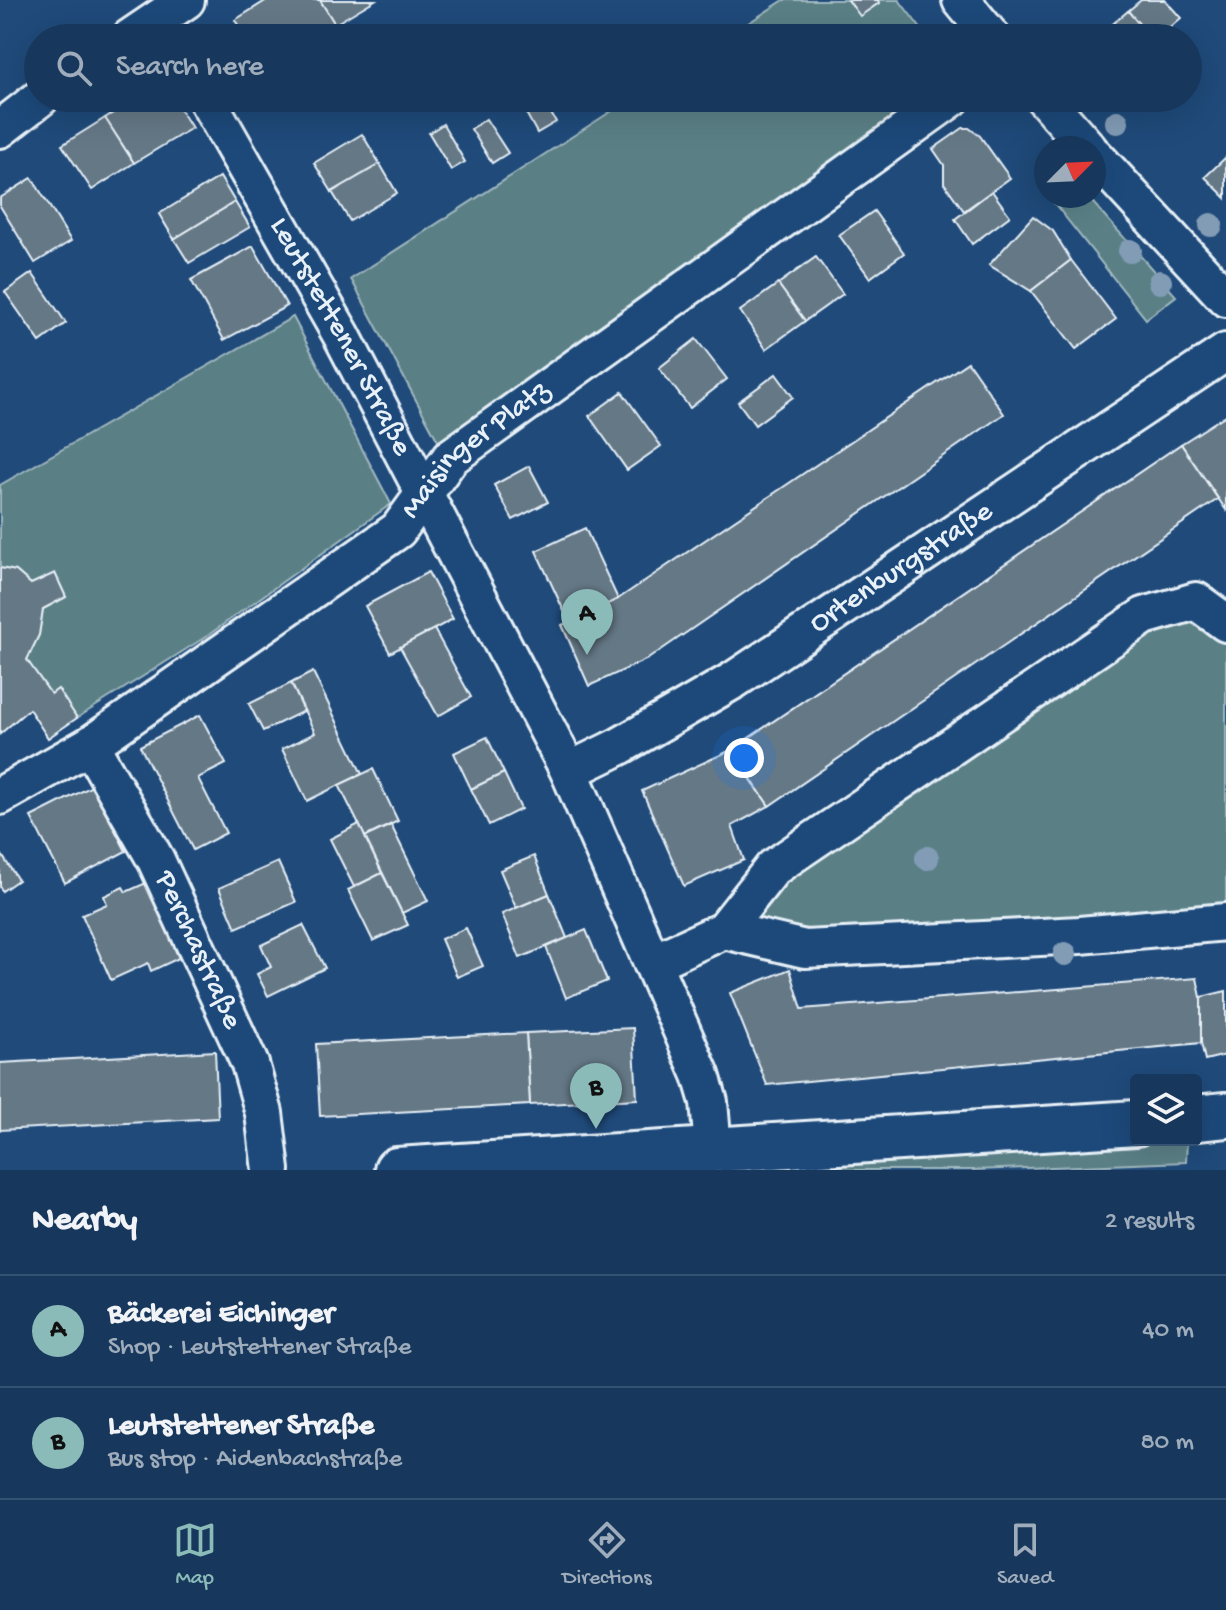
<!DOCTYPE html>
<meta charset="utf-8">
<style>
:root{--surface:#17385c;--page:#203f62;--text:#f1f3f6;--muted:#9eacbb;--line:#365272;--accent:#8bbbb9}
body{margin:0;font-family:"Gochi Hand",sans-serif;background:var(--page);color:var(--text)}
.controls{position:absolute;right:24px;bottom:24px;display:grid;overflow:hidden;border-radius:8px;box-shadow:0 8px 32px #0002}
.controls button{width:72px;height:72px;display:grid;place-items:center;padding:0;border:0;border-bottom:2px solid var(--line);background:var(--surface);color:var(--text);font:40px sans-serif}
.compass{position:absolute;left:1034px;top:136px;width:72px;height:72px;border-radius:50%;background:var(--surface);box-shadow:0 8px 32px #0002;rotate:66deg}
.you{position:absolute;left:744px;top:758px;width:28px;height:28px;margin:-20px;border:6px solid #fff;border-radius:50%;background:#1a73e8;box-shadow:0 0 0 12px #1a73e833}
.badge{display:grid;place-items:center;width:52px;height:52px;border-radius:50%;background:var(--accent);color:#111;font-size:26px;font-weight:700}
.pin{position:absolute;translate:-50% -66px;filter:drop-shadow(0 2px 4px #0008)}
.pin::after{content:'';position:absolute;top:42px;width:28px;height:24px;background:inherit;clip-path:polygon(0 0,100% 0,50% 100%)}
.list{margin:0;padding:0;list-style:none}
h2{display:flex;justify-content:space-between;align-items:center;height:104px;margin:0;padding:0 32px;font-size:34px}
h2 small{font-size:26px;font-weight:400;color:var(--muted)}
.list li{display:grid;grid-template-columns:52px 1fr auto;gap:24px;align-items:center;box-sizing:border-box;height:112px;padding:0 32px;border-top:2px solid var(--line)}
.list b{display:block;font-size:30px;white-space:nowrap}
.list p{margin:0;font-size:26px;white-space:nowrap;color:var(--muted)}
.list em{font-size:26px;font-style:normal;color:var(--muted)}
.icon{flex:none;width:44px;height:44px;fill:none;stroke:currentColor;stroke-width:2;stroke-linecap:round;stroke-linejoin:round}
.map{position:relative;flex:none;width:1226px;height:1170px;overflow:hidden}
.search{position:absolute;background:var(--surface);box-shadow:0 8px 32px #0002;left:24px;right:24px;top:24px;height:88px;display:flex;align-items:center;gap:20px;box-sizing:border-box;padding:0 28px;border-radius:44px;color:var(--muted);font-size:30px}
.sheet{height:328px;background:var(--surface)}
nav{display:flex;justify-content:space-around;align-items:center;box-sizing:border-box;height:112px;border-top:2px solid var(--line);background:var(--surface);font-size:22px;color:var(--muted)}
nav a{display:grid;justify-items:center;gap:4px}
nav .on{color:var(--accent)}
.map>svg:first-child{display:block}
.green{fill:#5a8086;stroke:#a1b8bf;stroke-width:2}
.building{fill:#657886;stroke:#e8f1f8;stroke-width:2}
.lines{fill:none;stroke-linecap:round;stroke-linejoin:round}
.minor-casing{stroke:#e8f1f8;stroke-width:42}
.major-casing{stroke:#e8f1f8;stroke-width:50}
.minor{stroke:#1f4a7a;stroke-width:36}
.major{stroke:#1f4a7a;stroke-width:44}
.tree{fill:#829cb6}
.labels{text-anchor:middle;dominant-baseline:central;stroke-width:8;stroke-linejoin:round;paint-order:stroke}
.street-label{font-size:30px;fill:#e8f1f8;stroke:#1f4a7a}
</style>
<div class="map">
<svg width="1226" height="1170" viewBox="0 0 1226 1170">
<rect width="100%" height="100%" fill="#1f4a7a"/>
<filter id="ink" filterUnits="userSpaceOnUse"><feTurbulence type="fractalNoise" baseFrequency=".0125" numOctaves="2"/><feDisplacementMap in="SourceGraphic" scale="16" xChannelSelector="R" yChannelSelector="G"/><feConvolveMatrix kernelMatrix="1 2 1 2 8 2 1 2 1" color-interpolation-filters="sRGB"/></filter>
<g filter="url(#ink)">
<!-- green -->
<g class="green">
<path d="M784,0H899L928,38H725Z"/>
<path d="M632,98H925L439,443L351,279Z"/>
<path d="M1054,196H1087L1176,296L1146,319L1051,199Z"/>
<path d="M293,317L391,504L207,636L77,718L58,690L51,694L27,660L39,635L43,609L66,597L55,573L31,584L16,571L0,568V485Z"/>
<path d="M1197,617L1226,639V912L805,941L749,922L783,877L1138,630Z"/>
<path d="M1187,1140L1186,1162L974,1170H691Z"/>
</g>
<!-- building -->
<g class="building">
<path d="M267,0H320L335,24L314,38H246L235,20Z"/>
<path d="M320,0H375L335,24Z"/>
<path d="M848,0H878L879,3L860,16Z"/>
<path d="M1141,0H1165L1181,18L1158,38H1151L1128,11Z"/>
<path d="M1128,11L1151,38H1114L1107,29Z"/>
<path d="M137,98H173L192,128L134,163L105,118Z"/>
<path d="M532,98H542L556,122L537,133L521,104Z"/>
<path d="M105,118L134,163L92,190L62,145Z"/>
<path d="M486,119L508,153L492,163L471,129Z"/>
<path d="M443,124L465,162L451,170L429,133Z"/>
<path d="M963,128H969L980,136L1010,178L964,211L944,183V165L933,149Z"/>
<path d="M362,134L380,164L332,192L314,163Z"/>
<path d="M1226,157V198L1205,177Z"/>
<path d="M380,164L397,193L350,221L332,192Z"/>
<path d="M220,177L235,202L174,239L159,214Z"/>
<path d="M32,178L71,241L35,263L0,206V198Z"/>
<path d="M992,191L1010,216L972,244L955,219Z"/>
<path d="M235,202L250,227L189,263L174,239Z"/>
<path d="M874,211L904,253L870,278L839,235Z"/>
<path d="M1033,216L1053,231L1071,260L1031,291L989,265Z"/>
<path d="M253,246L287,306L224,340L191,280Z"/>
<path d="M816,257L843,294L805,321L778,284Z"/>
<path d="M1071,260L1116,319L1076,349L1031,291Z"/>
<path d="M32,273L66,323L40,342L5,292Z"/>
<path d="M778,284L805,321L766,349L740,311Z"/>
<path d="M696,339L727,379L690,408L659,368Z"/>
<path d="M968,362L1004,414L648,659L589,686L562,625L618,599Z"/>
<path d="M776,374L793,397L755,425L738,402Z"/>
<path d="M622,392L661,446L627,470L589,416Z"/>
<path d="M1226,415V510L1181,444Z"/>
<path d="M1181,444L1218,499L769,806L731,750Z"/>
<path d="M529,466L548,502L513,520L494,485Z"/>
<path d="M585,528L618,599L569,622L536,551Z"/>
<path d="M0,568L16,571L31,584L55,573L66,597L43,609L39,635L27,660L51,694L58,689L77,718L48,738L29,709L0,734Z"/>
<path d="M428,572L453,619L390,653L365,606Z"/>
<path d="M434,629L471,697L438,716L400,647Z"/>
<path d="M313,672L362,774L307,801L282,749L315,733L291,683Z"/>
<path d="M291,683L304,711L263,731L249,704Z"/>
<path d="M200,715L226,764L198,778L226,833L193,850L140,746Z"/>
<path d="M487,737L504,773L471,789L454,753Z"/>
<path d="M731,750L769,806L732,826L744,860L684,886L642,791Z"/>
<path d="M373,769L398,821L365,837L339,785Z"/>
<path d="M504,773L521,809L489,825L471,789Z"/>
<path d="M92,786L126,851L65,883L31,817Z"/>
<path d="M359,824L382,873L354,887L330,839Z"/>
<path d="M391,825L428,901L402,913L365,837Z"/>
<path d="M0,852L18,880L2,891L0,887Z"/>
<path d="M534,856L549,894L516,908L500,870Z"/>
<path d="M278,862L296,902L236,928L219,888Z"/>
<path d="M382,873L408,925L373,941L348,890Z"/>
<path d="M146,883L179,958L151,971L148,963L111,980L82,915L107,904L104,896L123,887L126,892Z"/>
<path d="M549,894L567,938L520,958L502,914Z"/>
<path d="M303,925L325,968L268,996L257,974L271,967L261,945Z"/>
<path d="M466,928L483,966L457,977L441,939Z"/>
<path d="M586,930L607,981L566,998L546,947Z"/>
<path d="M790,969L802,1009L1197,978L1201,997V1043L767,1085L730,993Z"/>
<path d="M1226,991V1055L1205,1060L1201,1043V997Z"/>
<path d="M633,1028L637,1099L530,1105L526,1033Z"/>
<path d="M526,1033L530,1105L320,1116L316,1044Z"/>
<path d="M215,1051L218,1118L0,1130V1063Z"/>
</g>
<g class="lines">
<!-- minor casing -->
<g class="minor-casing">
<g id="minor">
<path d="M961,0L992,38"/>
<path d="M130,38L186,0"/>
<path id="s1" d="M206,98L342,336L569,771L701,1075L709,1102L713,1148"/>
<path d="M1044,98L1088,148"/>
<path d="M0,129L40,98"/>
<path d="M1094,155L1226,298"/>
<path id="s2" d="M90,745L156,860L250,1064L264,1113L271,1170"/>
<path id="s3" d="M569,771L620,746L734,680L1226,352"/>
<path id="s4" d="M0,796L90,745L398,530L451,457L952,98"/>
<path d="M724,930L805,949L1080,935L1226,922"/>
<path d="M652,963L724,930L773,868L1144,616L1196,601L1226,623"/>
</g>
</g>
<!-- major casing -->
<g class="major-casing">
<g id="major">
<path d="M1196,1118L1226,1115"/>
<path d="M397,1170L1136,1123"/>
</g>
</g>
<!-- minor -->
<use href="#minor" class="minor"/>
<!-- major -->
<use href="#major" class="major"/>
</g>
<!-- trees -->
<g class="tree">
<circle cx="1117" cy="122" r="12"/>
<circle cx="1211" cy="225" r="12"/>
<circle cx="1130" cy="251" r="12"/>
<circle cx="1160" cy="282" r="12"/>
<circle cx="927" cy="858" r="12"/>
<circle cx="1065" cy="954" r="12"/>
</g>
</g>
<g class="labels">
<!-- street labels -->
<g class="street-label">
<text stroke="none"><textPath href="#s1" startOffset="274">Leutstettener Straße</textPath></text>
<text stroke="none"><textPath href="#s4" startOffset="592">Maisinger Platz</textPath></text>
<text stroke="none"><textPath href="#s3" startOffset="390">Ortenburgstraße</textPath></text>
<text stroke="none"><textPath href="#s2" startOffset="232">Perchastraße</textPath></text>
</g>
</g>
</svg>
<div class="controls">
<button><svg class="icon" aria-label="layers" viewBox="0 0 24 24"><path d="M12 4l9 5-9 5-9-5zM3 14l9 5 9-5"/></svg></button>
</div>
<svg class="compass" viewBox="-18 -18 36 36"><path d="M0-13l5 13h-10z" fill="#e53935"/><path d="M0 13l5-13h-10z" fill="#9eacbb"/></svg>
<div class="you"></div>
<div class="pin badge" style="left:587px;top:655px">A</div>
<div class="pin badge" style="left:596px;top:1129px">B</div>
<div class="search"><svg class="icon" aria-label="search" viewBox="0 0 24 24"><circle cx="10" cy="10" r="6"/><path d="M15 15l6 6"/></svg>Search here</div>
</div>
<section class="sheet">
<h2>Nearby<small>2 results</small></h2>
<ul class="list">
<li><span class="badge">A</span><div><b>Bäckerei Eichinger</b><p>Shop · Leutstettener Straße</p></div><em>40 m</em></li>
<li><span class="badge">B</span><div><b>Leutstettener Straße</b><p>Bus stop · Aidenbachstraße</p></div><em>80 m</em></li>
</ul>
</section>
<nav>
<a class="on"><svg class="icon" aria-label="map" viewBox="0 0 24 24"><path d="M3 6l6-2 6 2 6-2v14l-6 2-6-2-6 2zM9 4v14M15 6v14"/></svg>Map</a>
<a><svg class="icon" aria-label="directions" viewBox="0 0 24 24"><path d="M12 3l9 9-9 9-9-9zM9 14v-3h6M13 9l2 2-2 2"/></svg>Directions</a>
<a><svg class="icon" aria-label="saved" viewBox="0 0 24 24"><path d="M7 4h10v16l-5-4-5 4z"/></svg>Saved</a>
</nav>
